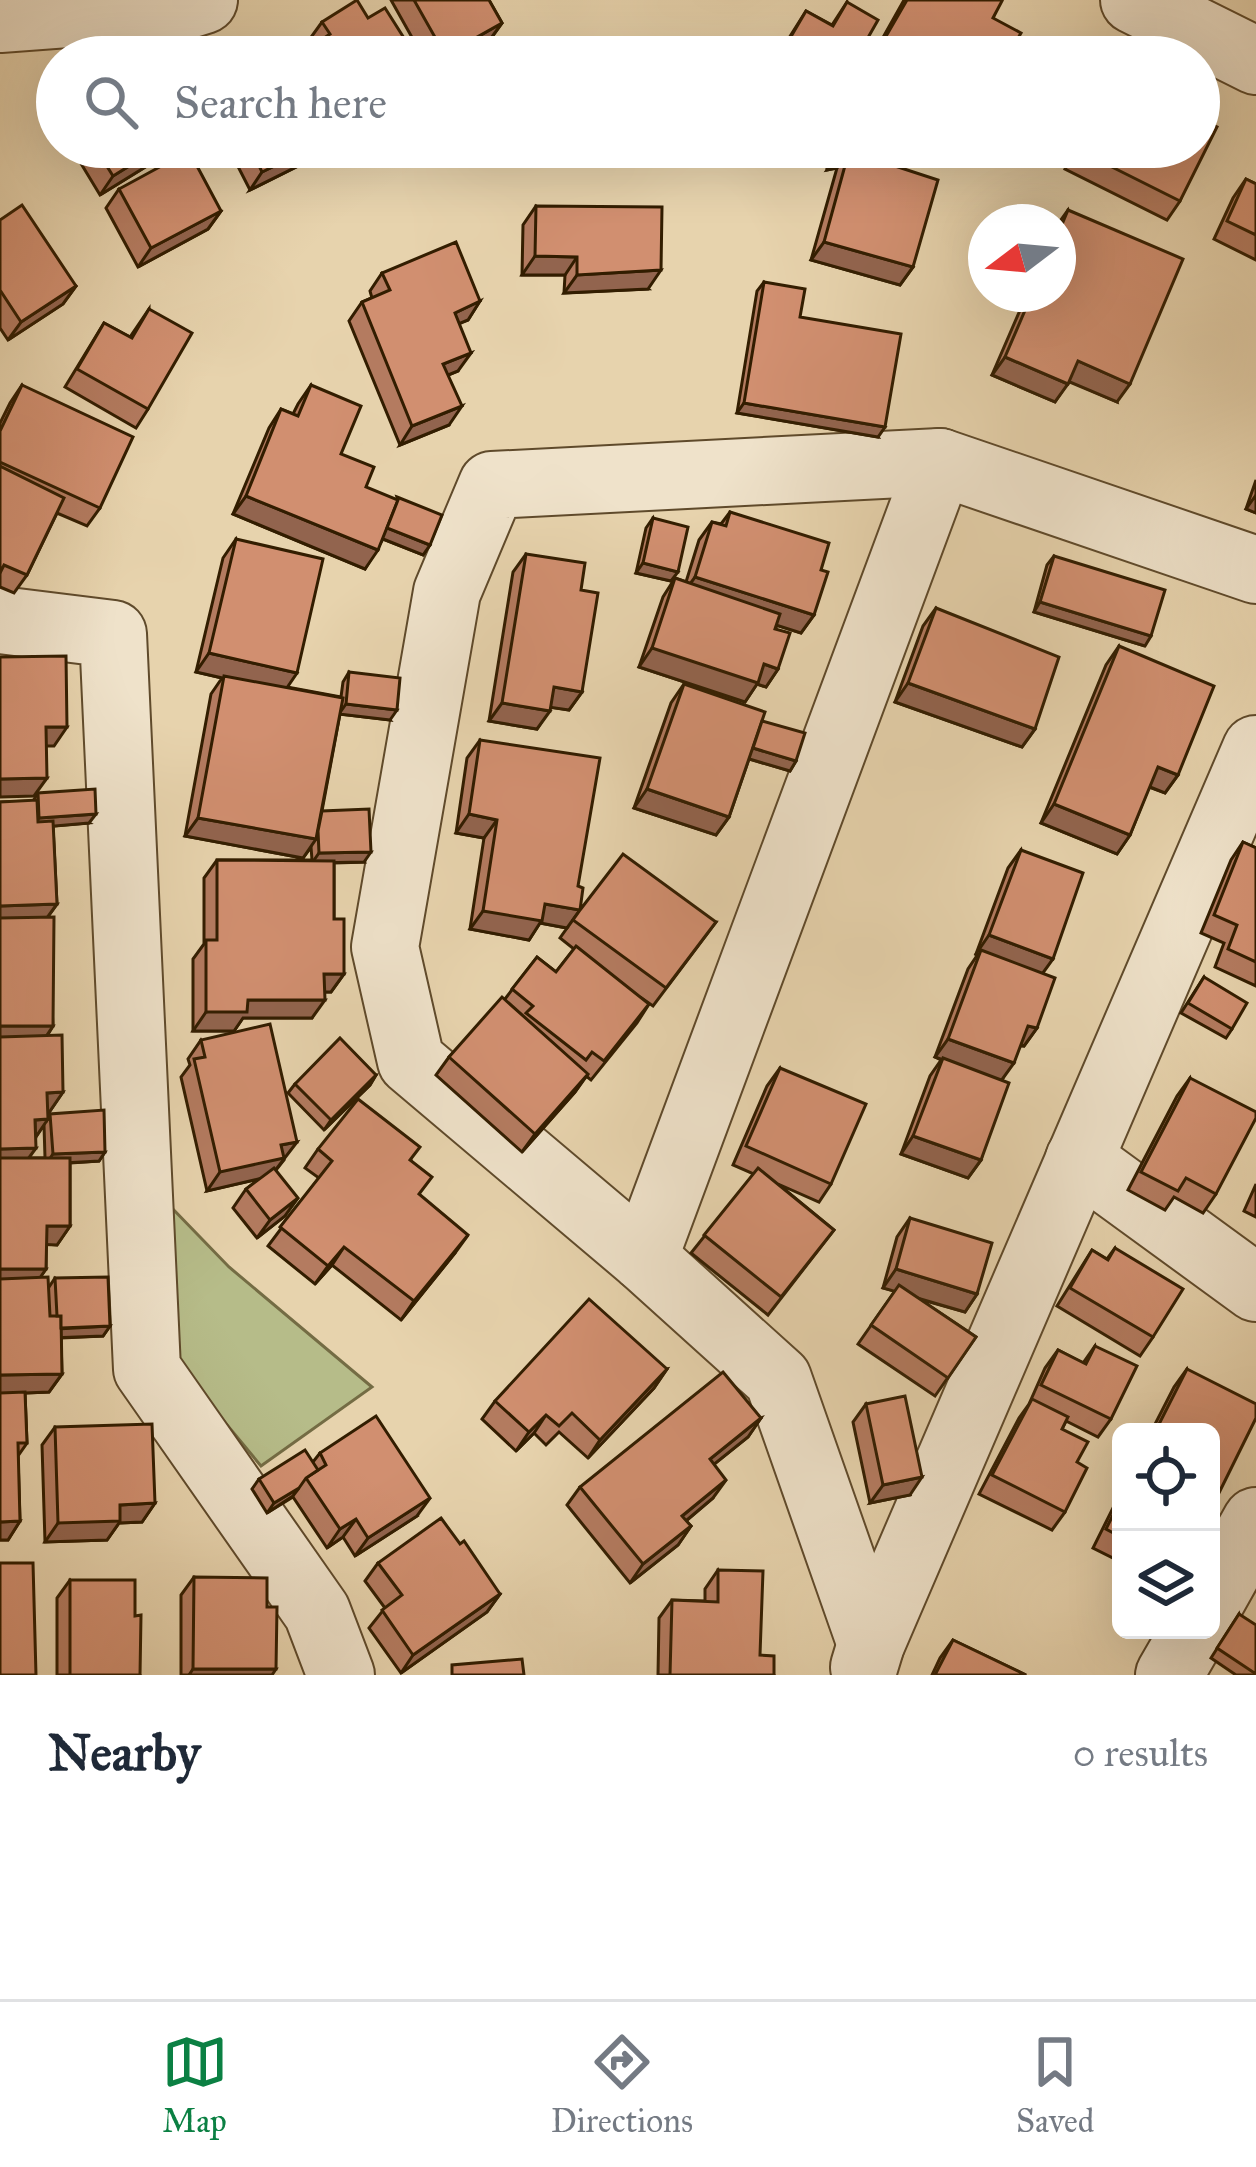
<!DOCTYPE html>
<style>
:root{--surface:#fff;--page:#f2f2f3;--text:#1f2937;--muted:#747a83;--line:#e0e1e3;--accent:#0b8043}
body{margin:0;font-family:"IM FELL Great Primer",serif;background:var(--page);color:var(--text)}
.controls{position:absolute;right:36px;bottom:36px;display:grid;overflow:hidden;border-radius:18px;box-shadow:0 12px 48px #0002}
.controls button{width:108px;height:108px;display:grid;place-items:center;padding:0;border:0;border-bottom:3px solid var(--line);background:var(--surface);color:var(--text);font:60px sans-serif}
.compass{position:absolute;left:968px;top:204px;width:108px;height:108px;border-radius:50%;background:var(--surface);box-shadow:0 12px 48px #0002;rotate:254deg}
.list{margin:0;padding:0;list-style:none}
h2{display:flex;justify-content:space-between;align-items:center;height:156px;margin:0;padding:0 48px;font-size:51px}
h2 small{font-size:39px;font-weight:400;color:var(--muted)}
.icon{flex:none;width:66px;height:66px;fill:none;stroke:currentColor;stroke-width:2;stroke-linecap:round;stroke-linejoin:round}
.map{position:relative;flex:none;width:1256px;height:1675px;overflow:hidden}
.search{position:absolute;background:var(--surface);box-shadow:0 12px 48px #0002;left:36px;right:36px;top:36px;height:132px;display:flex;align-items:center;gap:30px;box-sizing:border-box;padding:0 42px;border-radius:66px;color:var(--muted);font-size:45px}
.sheet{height:324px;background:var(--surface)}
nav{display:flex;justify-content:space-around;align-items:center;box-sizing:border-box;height:168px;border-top:3px solid var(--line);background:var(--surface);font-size:33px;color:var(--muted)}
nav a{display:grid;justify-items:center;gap:6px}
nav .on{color:var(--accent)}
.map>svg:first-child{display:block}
.green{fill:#b6bc89;stroke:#746c44;stroke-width:3}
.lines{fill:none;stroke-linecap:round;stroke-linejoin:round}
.minor-casing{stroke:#5f4a2b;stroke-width:70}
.minor{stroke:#efe2ca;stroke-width:66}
.wall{fill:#b47b60;stroke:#321d00;stroke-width:3;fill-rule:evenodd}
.shaded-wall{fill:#92644e;stroke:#321d00;stroke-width:3}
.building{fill:#d18f70;stroke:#321d00;stroke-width:3}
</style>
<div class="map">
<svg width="1256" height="1675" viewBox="0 0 1256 1675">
<rect width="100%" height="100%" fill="#e7d3ad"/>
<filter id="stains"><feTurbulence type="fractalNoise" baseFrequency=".00167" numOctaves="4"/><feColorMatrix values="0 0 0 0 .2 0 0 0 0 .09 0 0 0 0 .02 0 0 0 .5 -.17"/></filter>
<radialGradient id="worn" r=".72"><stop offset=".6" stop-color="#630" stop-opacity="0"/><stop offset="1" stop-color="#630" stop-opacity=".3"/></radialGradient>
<!-- green -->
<path class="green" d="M169,1205L229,1267L372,1387L261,1466L169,1355Z"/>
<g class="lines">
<!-- minor casing -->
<g class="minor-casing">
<g id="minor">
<path d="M1134,0L1256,61"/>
<path d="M0,19L188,5L204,0"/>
<path d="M0,620L113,634L147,1369L317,1612L341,1675"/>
<path d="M1079,1159L1256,1288"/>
<path d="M644,1258L940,462"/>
<path d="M1211,1601L1256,1521"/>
<path d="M871,1644L778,1379L644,1258L411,1061L385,947L447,592L492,485L940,462L1256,570"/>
<path d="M864,1667L871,1644L1256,749"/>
<path d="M1169,1675L1195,1630"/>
</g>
</g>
<!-- minor -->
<use href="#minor" class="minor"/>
</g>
<!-- wall -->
<g class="wall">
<path d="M391,0H489L502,23L489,41L461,57H423Z"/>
<path d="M904,0H1000L993,18L1007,57H872Z"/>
<path d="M847,2L857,57H777L806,11L832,25Z"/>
<path d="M368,18L416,57H305L313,46L309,40L322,22Z"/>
<path d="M57,84V124L44,103Z"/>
<path d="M71,147H174L171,151L100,195Z"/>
<path d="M228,147H321L312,159L250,190Z"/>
<path d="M785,147H804L798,155Z"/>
<path d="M826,147H870L871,154L869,157L913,267L900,285L811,260L837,168L827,170Z"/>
<path d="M887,147H956L944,165H918Z"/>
<path d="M1076,147H1199L1180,201L1167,220L1065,169Z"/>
<path d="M1246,179L1256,184V260L1214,239L1233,198Z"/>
<path d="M119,189L221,211L208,229L138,267L106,208Z"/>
<path d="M536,206L648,289L564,293L565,275H522L523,225Z"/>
<path d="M1068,210L1117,402L1069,381L1055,402L992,375L1027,294H1058V224Z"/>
<path d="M0,220L76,286L63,304L8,340L0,328Z"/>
<path d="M382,273L480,301L468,320L459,323L458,371L448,375L449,425L400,445L349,321L362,302L372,298L370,291Z"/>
<path d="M764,282L800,317L878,437L737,413L757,291Z"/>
<path d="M149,309L148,409L136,428L65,387L104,323L130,337Z"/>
<path d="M22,385L100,508L87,526L57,513L27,575L14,593L0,587V423L10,403Z"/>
<path d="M311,385L341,454L366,487L430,545L423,555L383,539L365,569L233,514L269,428L281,409L293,414L298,404Z"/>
<path d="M1256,480V513L1246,509Z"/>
<path d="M730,512L821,570L814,615L801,633L776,625L778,669L766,687L757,684L745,702L639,667L663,597L675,578L686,582L699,540L712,522L721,524Z"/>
<path d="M653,518L671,581L636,573L646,528Z"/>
<path d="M236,539L287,687L341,697L343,682L349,672L390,720L340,714L322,811L364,862L334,863V919L344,974L331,992H325L312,1018H243L234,1031H193V959L204,944V878L217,860H312L311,847L303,858L185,836L211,694L222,678L196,672L223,558Z"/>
<path d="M526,554L581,590L582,692L569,710L551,707L537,729L489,721L513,572Z"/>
<path d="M1054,556L1145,646L1034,612L1047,565Z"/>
<path d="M936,608L1035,729L1022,747L895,702L923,626Z"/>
<path d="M1119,646L1178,775L1165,793L1149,787L1130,835L1117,854L1041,823L1106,665Z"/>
<path d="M684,684L762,721L796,761L790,771L749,759L729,817L716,835L634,808L671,703Z"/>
<path d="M480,740L578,886L580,910L716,922L653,1006L640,997L649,1004L637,1023L591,1080L586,1076L575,1092L522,1152L436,1075L449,1057L505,999L537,957L556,972L574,949L560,938L567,928L540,923L529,940L470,929L484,838L456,833L467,758Z"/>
<path d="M38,793L89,823L53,826L57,904L47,918L53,1026L47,1036L63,1092L50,1111H47L48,1118L50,1114L105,1152L99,1161L70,1163V1226L57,1245L46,1244V1269L40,1277L49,1287L55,1278L110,1326L103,1336L61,1338L62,1374L49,1392L25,1393L27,1443L18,1456L20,1521L8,1540H0V802L33,801ZM44,1125L45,1158H29L36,1137Z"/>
<path d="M1243,842L1256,848V986L1215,967L1224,943L1201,933L1231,860Z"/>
<path d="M1021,850L1043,973L1037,1028L1024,1046H1020L1002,1080L981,1160L968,1178L901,1154L930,1076L941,1060L935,1057L968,969L978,954H976L1008,868Z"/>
<path d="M1204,977L1232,1029L1226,1038L1181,1013Z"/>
<path d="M201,1040L284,1160L276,1170L285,1216L257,1238L233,1208L246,1189L259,1179L207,1191L181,1077L190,1065L188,1059Z"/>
<path d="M780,1068L831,1184L819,1202L778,1184L834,1230L768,1315L691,1253L754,1174L733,1165L767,1086Z"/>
<path d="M376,1075L370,1085L324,1130L288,1093L295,1084Z"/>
<path d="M1190,1078L1216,1194L1203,1213L1174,1197L1165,1210L1128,1190L1177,1096Z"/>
<path d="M318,1149L411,1160L419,1194L455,1253L401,1320L332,1265L315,1284L268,1246L319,1178L305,1168Z"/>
<path d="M1256,1184V1217L1244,1211Z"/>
<path d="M910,1218L977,1294L965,1312L919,1299L976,1337L935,1396L858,1344L895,1291L883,1288L897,1237Z"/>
<path d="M1115,1248L1153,1337L1140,1356L1057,1306L1092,1250L1107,1259Z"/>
<path d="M1095,1346L1111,1419L1098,1437L1066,1421L1062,1429L1077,1462L1065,1512L1052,1530L979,1494L1019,1418L1029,1404L1045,1368L1058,1350L1083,1363Z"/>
<path d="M667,1369L654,1388L588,1458L559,1432L546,1445L534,1433L516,1451L482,1419L495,1401Z"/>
<path d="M1187,1369L1211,1432H1151L1174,1387Z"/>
<path d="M866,1404L910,1495L870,1503L853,1422Z"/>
<path d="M761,1418L748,1437L714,1464L713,1498L686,1521L691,1526L678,1545L630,1583L567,1505L580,1487Z"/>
<path d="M55,1427L155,1503L142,1522L119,1523L107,1540L45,1542L42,1445Z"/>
<path d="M320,1453L417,1516L355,1556L343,1537L327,1548L293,1497L267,1513L252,1489L259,1479L313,1462Z"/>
<path d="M1121,1492V1562L1093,1548Z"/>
<path d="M378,1563L500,1594L487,1612L401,1673L369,1628L385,1608L365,1581Z"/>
<path d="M718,1570L760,1655L774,1675H658L659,1618L672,1600L705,1601V1589Z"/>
<path d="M194,1577L267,1607L272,1675H181V1595Z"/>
<path d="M70,1580L140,1675H57V1598Z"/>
<path d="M1239,1614L1256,1675H1236L1211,1658Z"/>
<path d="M953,1640L1026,1675H932L940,1658Z"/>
</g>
<!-- shaded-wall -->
<g class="shaded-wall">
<path d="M502,23L489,41L461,57H443Z"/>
<path d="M160,147H174L171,151L100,195L113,176Z"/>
<path d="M313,147H321L312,159L250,190L262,172Z"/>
<path d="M931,147H956L944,165H918Z"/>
<path d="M844,158L837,168L827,170L834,160Z"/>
<path d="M221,211L208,229L138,267L151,248Z"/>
<path d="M824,242L913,267L900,285L811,260Z"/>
<path d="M535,256L577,257L565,275H522Z"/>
<path d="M661,270L648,289L564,293L577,275Z"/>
<path d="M76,286L63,304L8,340L21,322Z"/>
<path d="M480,301L468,320L442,331L455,313Z"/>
<path d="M471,353L458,371L431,382L443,364Z"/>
<path d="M1005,357L1068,384L1055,402L992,375Z"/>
<path d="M1078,361L1130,384L1117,402L1065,380Z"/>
<path d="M744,403L885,427L878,437L737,413Z"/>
<path d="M462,406L449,425L400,445L412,426Z"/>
<path d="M1256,495V513L1246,509Z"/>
<path d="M246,496L378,550L365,569L233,514Z"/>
<path d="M385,527L430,545L423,555L378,537Z"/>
<path d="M643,563L678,572L671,581L636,573Z"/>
<path d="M695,577L814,615L801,633L682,595Z"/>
<path d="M1040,602L1151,636L1145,646L1034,612Z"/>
<path d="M652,648L764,664L778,669L766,687L757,684L745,702L639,667Z"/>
<path d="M209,653L297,673L284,692L196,672Z"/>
<path d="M908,683L1035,729L1022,747L895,702Z"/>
<path d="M554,687L582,692L569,710L541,706Z"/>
<path d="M502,703L550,711L537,729L489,721Z"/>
<path d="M346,704L397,710L390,720L339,714Z"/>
<path d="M46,727H67L54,746H33Z"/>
<path d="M753,748L796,761L790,771L746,758Z"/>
<path d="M1158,767L1178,775L1165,793L1145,785Z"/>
<path d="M47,778L34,796L0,797V779Z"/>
<path d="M647,789L729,817L716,835L634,808Z"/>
<path d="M1054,804L1130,835L1117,854L1041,823Z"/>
<path d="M96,814L89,823L32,828L39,818Z"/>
<path d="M469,814L497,820L484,838L456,833Z"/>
<path d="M198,818L316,839L303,858L185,836Z"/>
<path d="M371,852L364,862L312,863L319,853Z"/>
<path d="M57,904L44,922L0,924V906Z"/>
<path d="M545,904L580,910L567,928L540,923L529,940L470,929L483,911Z"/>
<path d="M989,935L1053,959L1040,977L976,954Z"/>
<path d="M324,974H344L331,992H311Z"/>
<path d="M248,1000H325L312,1018H243L234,1031H193L206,1012Z"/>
<path d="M0,1026H53L41,1044H0Z"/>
<path d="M1028,1026L1037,1028L1024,1046L1015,1044Z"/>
<path d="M948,1039L1014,1063L1001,1081L935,1057Z"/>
<path d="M588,1074L575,1092L522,1152L535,1134Z"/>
<path d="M376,1075L370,1085L324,1130L331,1120Z"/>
<path d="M63,1092L50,1111L34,1112L47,1093Z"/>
<path d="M48,1119L35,1138V1120Z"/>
<path d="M913,1136L981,1160L968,1178L901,1154Z"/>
<path d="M297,1142L271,1176L207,1191L220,1172L281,1145Z"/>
<path d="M36,1148L23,1166L0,1167V1149Z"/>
<path d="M105,1152L99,1161L46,1164L53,1154Z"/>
<path d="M298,1198L285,1216L257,1238L270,1220Z"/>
<path d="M47,1226H70L57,1245L34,1244Z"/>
<path d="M468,1235L455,1253L401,1320L414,1301Z"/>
<path d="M344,1247L332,1265L315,1284L328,1266Z"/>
<path d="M0,1269H46L33,1288H0Z"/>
<path d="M896,1269L977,1294L965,1312L883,1288Z"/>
<path d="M110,1326L103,1336L50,1338L57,1329Z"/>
<path d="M667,1369L654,1388L588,1458L600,1440Z"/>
<path d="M62,1374L49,1392L0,1394V1375Z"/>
<path d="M546,1415L534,1433L516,1451L529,1432Z"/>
<path d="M761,1418L748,1437L697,1478L710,1459Z"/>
<path d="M922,1477L910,1495L870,1503L883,1485Z"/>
<path d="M726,1480L713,1498L669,1535L682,1516Z"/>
<path d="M299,1488L293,1496L267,1513L274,1503Z"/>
<path d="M430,1498L417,1516L355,1556L368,1538Z"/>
<path d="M155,1503L142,1522L119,1523L107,1540L45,1542L58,1523L120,1505Z"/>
<path d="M356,1519L343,1537L327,1548L340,1529Z"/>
<path d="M20,1521L8,1540H0V1522Z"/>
<path d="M691,1526L678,1545L630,1583L643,1564Z"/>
<path d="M500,1594L487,1612L401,1673L413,1655Z"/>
<path d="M193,1669H276L272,1675H189Z"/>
</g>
<!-- building -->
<g class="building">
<path d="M357,0L368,18L385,8L416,57H321L314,45L330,34L322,22Z"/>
<path d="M414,0H489L502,23L445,55Z"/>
<path d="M907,0H1000L1002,1L993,18L1021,33L1007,57H874Z"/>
<path d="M847,2L878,20L857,57H779L806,11L833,26Z"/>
<path d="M1199,118L1217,127L1180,201L1078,150L1080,147H1199Z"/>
<path d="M95,147H160L113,176Z"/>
<path d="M250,147H313L262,172Z"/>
<path d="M833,147H870L871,154L864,155L849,151L844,158L834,160Z"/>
<path d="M189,151L221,211L151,248L119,189Z"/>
<path d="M849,151L938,180L913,267L824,242Z"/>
<path d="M1246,179L1256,184V235L1227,221Z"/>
<path d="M22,205L76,286L21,322L0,290V220Z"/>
<path d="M536,206L662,207L661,270L577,275V257L535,256Z"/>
<path d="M1068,210L1183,259L1130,384L1078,361L1068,384L1005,357L1032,294H1058V234Z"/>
<path d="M456,242L480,301L455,313L471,353L443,364L462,406L412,426L362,302L390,290L382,273Z"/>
<path d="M764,282L805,289L800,317L901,334L885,427L744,403Z"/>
<path d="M149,309L192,333L148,409L77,369L104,323L132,338Z"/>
<path d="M22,385L133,437L100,508L0,462V431Z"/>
<path d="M311,385L361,406L341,454L374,467L366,487L398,500L378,550L246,496L281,409L298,416Z"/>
<path d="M0,466L64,498L27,575L4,565L0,573Z"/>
<path d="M397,497L442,515L430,545L387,528L398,500Z"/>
<path d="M730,512L829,543L821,570L828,572L814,615L695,577L712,522L726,526Z"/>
<path d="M653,518L688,527L678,572L643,563Z"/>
<path d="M236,539L323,559L297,673L209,653Z"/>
<path d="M526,554L585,563L581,590L598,593L582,692L554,687L550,711L502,703Z"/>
<path d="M1054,556L1165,590L1151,636L1040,602Z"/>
<path d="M675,578L780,614L775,629L790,633L778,669L764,664L758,683L652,648Z"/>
<path d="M936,608L1059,657L1035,729L908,683Z"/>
<path d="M1119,646L1214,686L1178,775L1158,767L1130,835L1054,804Z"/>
<path d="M66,656L67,727H46L47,778L0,779V657Z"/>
<path d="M349,672L400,678L397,710L346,704Z"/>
<path d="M224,676L343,698L316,839L198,818Z"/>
<path d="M684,684L765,712L729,817L647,789Z"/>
<path d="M762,721L805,733L796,761L753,748Z"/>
<path d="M480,740L600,758L578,886L583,888L580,910L623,854L716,922L666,988L573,920L580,910L545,904L542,921L483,911L497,820L469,814Z"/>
<path d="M95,789L96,814L39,818L38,793Z"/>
<path d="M37,800L38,822L53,821L57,904L0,906V802Z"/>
<path d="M369,809L371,852L319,853L318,831L322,811Z"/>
<path d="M1243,842L1256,848V962L1228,949L1237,925L1214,915Z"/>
<path d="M1021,850L1083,873L1053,959L989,935Z"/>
<path d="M217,860L334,861V919H344V974H324L325,1000H248L247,1012H206V940H217Z"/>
<path d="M54,917L53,1026H0V918Z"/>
<path d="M576,946L649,1004L604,1061L592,1052L586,1060L526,1013L533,1006L512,989L537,957L556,972Z"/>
<path d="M981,950L1055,978L1037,1028L1028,1026L1014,1063L948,1039Z"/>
<path d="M1204,977L1247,1003L1232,1029L1188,1003Z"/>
<path d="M502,997L588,1074L535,1134L449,1057Z"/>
<path d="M270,1024L297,1142L281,1145L284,1158L220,1172L194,1059L205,1057L201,1040Z"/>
<path d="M62,1035L63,1092L47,1093L48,1119L35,1120L36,1148L0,1149V1037Z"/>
<path d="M340,1038L376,1075L331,1120L295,1084Z"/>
<path d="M943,1058L1009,1083L981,1160L913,1136Z"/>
<path d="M780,1068L866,1104L831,1184L746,1146Z"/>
<path d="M1190,1078L1256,1112V1118L1216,1194L1186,1178L1178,1191L1141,1172Z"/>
<path d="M358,1099L420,1147L410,1160L432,1177L419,1194L468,1235L414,1301L344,1247L328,1266L280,1227L332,1161L318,1149Z"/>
<path d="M104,1110L105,1152L53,1154L50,1114Z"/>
<path d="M0,1158H70V1226H47L46,1269H0Z"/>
<path d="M274,1168L298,1198L270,1220L246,1189Z"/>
<path d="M758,1168L834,1230L781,1297L704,1235Z"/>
<path d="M910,1218L992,1243L977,1294L896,1269Z"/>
<path d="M1115,1248L1183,1289L1153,1337L1070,1288L1092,1250L1108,1260Z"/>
<path d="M48,1277L50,1316H61L62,1374L0,1375V1279Z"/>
<path d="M108,1277L110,1326L61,1328V1316H57L55,1278Z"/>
<path d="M899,1285L976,1337L948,1378L871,1325Z"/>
<path d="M589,1299L667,1369L600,1440L572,1413L559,1426L546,1415L529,1432L495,1401Z"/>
<path d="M1095,1346L1137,1366L1111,1419L1041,1385L1058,1350L1086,1364Z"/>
<path d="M1187,1369L1256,1404V1418L1211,1509V1432H1155Z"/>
<path d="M723,1372L761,1418L710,1459L726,1480L682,1516L691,1526L643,1564L580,1487Z"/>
<path d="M25,1392L27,1443H18L20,1521L0,1522V1393Z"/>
<path d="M905,1396L922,1477L883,1485L866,1404Z"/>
<path d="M1032,1399L1068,1417L1062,1429L1088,1442L1077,1462L1087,1468L1065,1512L992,1475Z"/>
<path d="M376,1416L430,1498L368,1538L356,1519L340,1529L306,1478L326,1465L320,1453Z"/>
<path d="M152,1424L155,1503L120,1505V1521L58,1523L55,1427Z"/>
<path d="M305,1450L318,1470L306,1478L299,1488L274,1503L259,1479Z"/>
<path d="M1121,1499V1537L1106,1529Z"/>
<path d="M441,1518L460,1544L464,1541L500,1594L413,1655L382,1610L402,1595L378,1563Z"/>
<path d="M0,1563H33L36,1675H0Z"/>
<path d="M718,1570L763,1571L760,1655L774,1656V1675H670L672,1600L718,1602Z"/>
<path d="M194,1577L267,1578V1607H277L276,1669H193Z"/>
<path d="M70,1580H135V1616L141,1615L140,1675H70Z"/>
<path d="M1239,1614L1256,1625V1674L1217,1648Z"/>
<path d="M953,1640L1026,1675H935Z"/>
<path d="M522,1659L524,1675H452V1665Z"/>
</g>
<rect width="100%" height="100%" filter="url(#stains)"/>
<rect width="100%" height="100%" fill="url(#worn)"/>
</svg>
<div class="controls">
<button><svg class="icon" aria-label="locate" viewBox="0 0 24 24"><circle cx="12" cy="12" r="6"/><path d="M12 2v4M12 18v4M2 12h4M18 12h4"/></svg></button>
<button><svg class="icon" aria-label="layers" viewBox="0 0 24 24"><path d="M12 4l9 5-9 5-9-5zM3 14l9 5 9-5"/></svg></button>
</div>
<svg class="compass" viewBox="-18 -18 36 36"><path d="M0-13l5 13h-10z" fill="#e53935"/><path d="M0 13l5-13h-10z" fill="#747a83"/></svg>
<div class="search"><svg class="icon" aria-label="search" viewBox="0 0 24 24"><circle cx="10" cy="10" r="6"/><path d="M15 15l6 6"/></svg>Search here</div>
</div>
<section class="sheet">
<h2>Nearby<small>0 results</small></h2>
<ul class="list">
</ul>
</section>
<nav>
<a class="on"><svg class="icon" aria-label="map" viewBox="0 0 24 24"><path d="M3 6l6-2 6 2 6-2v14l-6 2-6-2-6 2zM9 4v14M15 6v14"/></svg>Map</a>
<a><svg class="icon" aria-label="directions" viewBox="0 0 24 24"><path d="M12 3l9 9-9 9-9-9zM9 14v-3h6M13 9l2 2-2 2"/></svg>Directions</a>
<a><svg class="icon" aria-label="saved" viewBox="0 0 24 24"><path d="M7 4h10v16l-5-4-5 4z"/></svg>Saved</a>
</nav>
